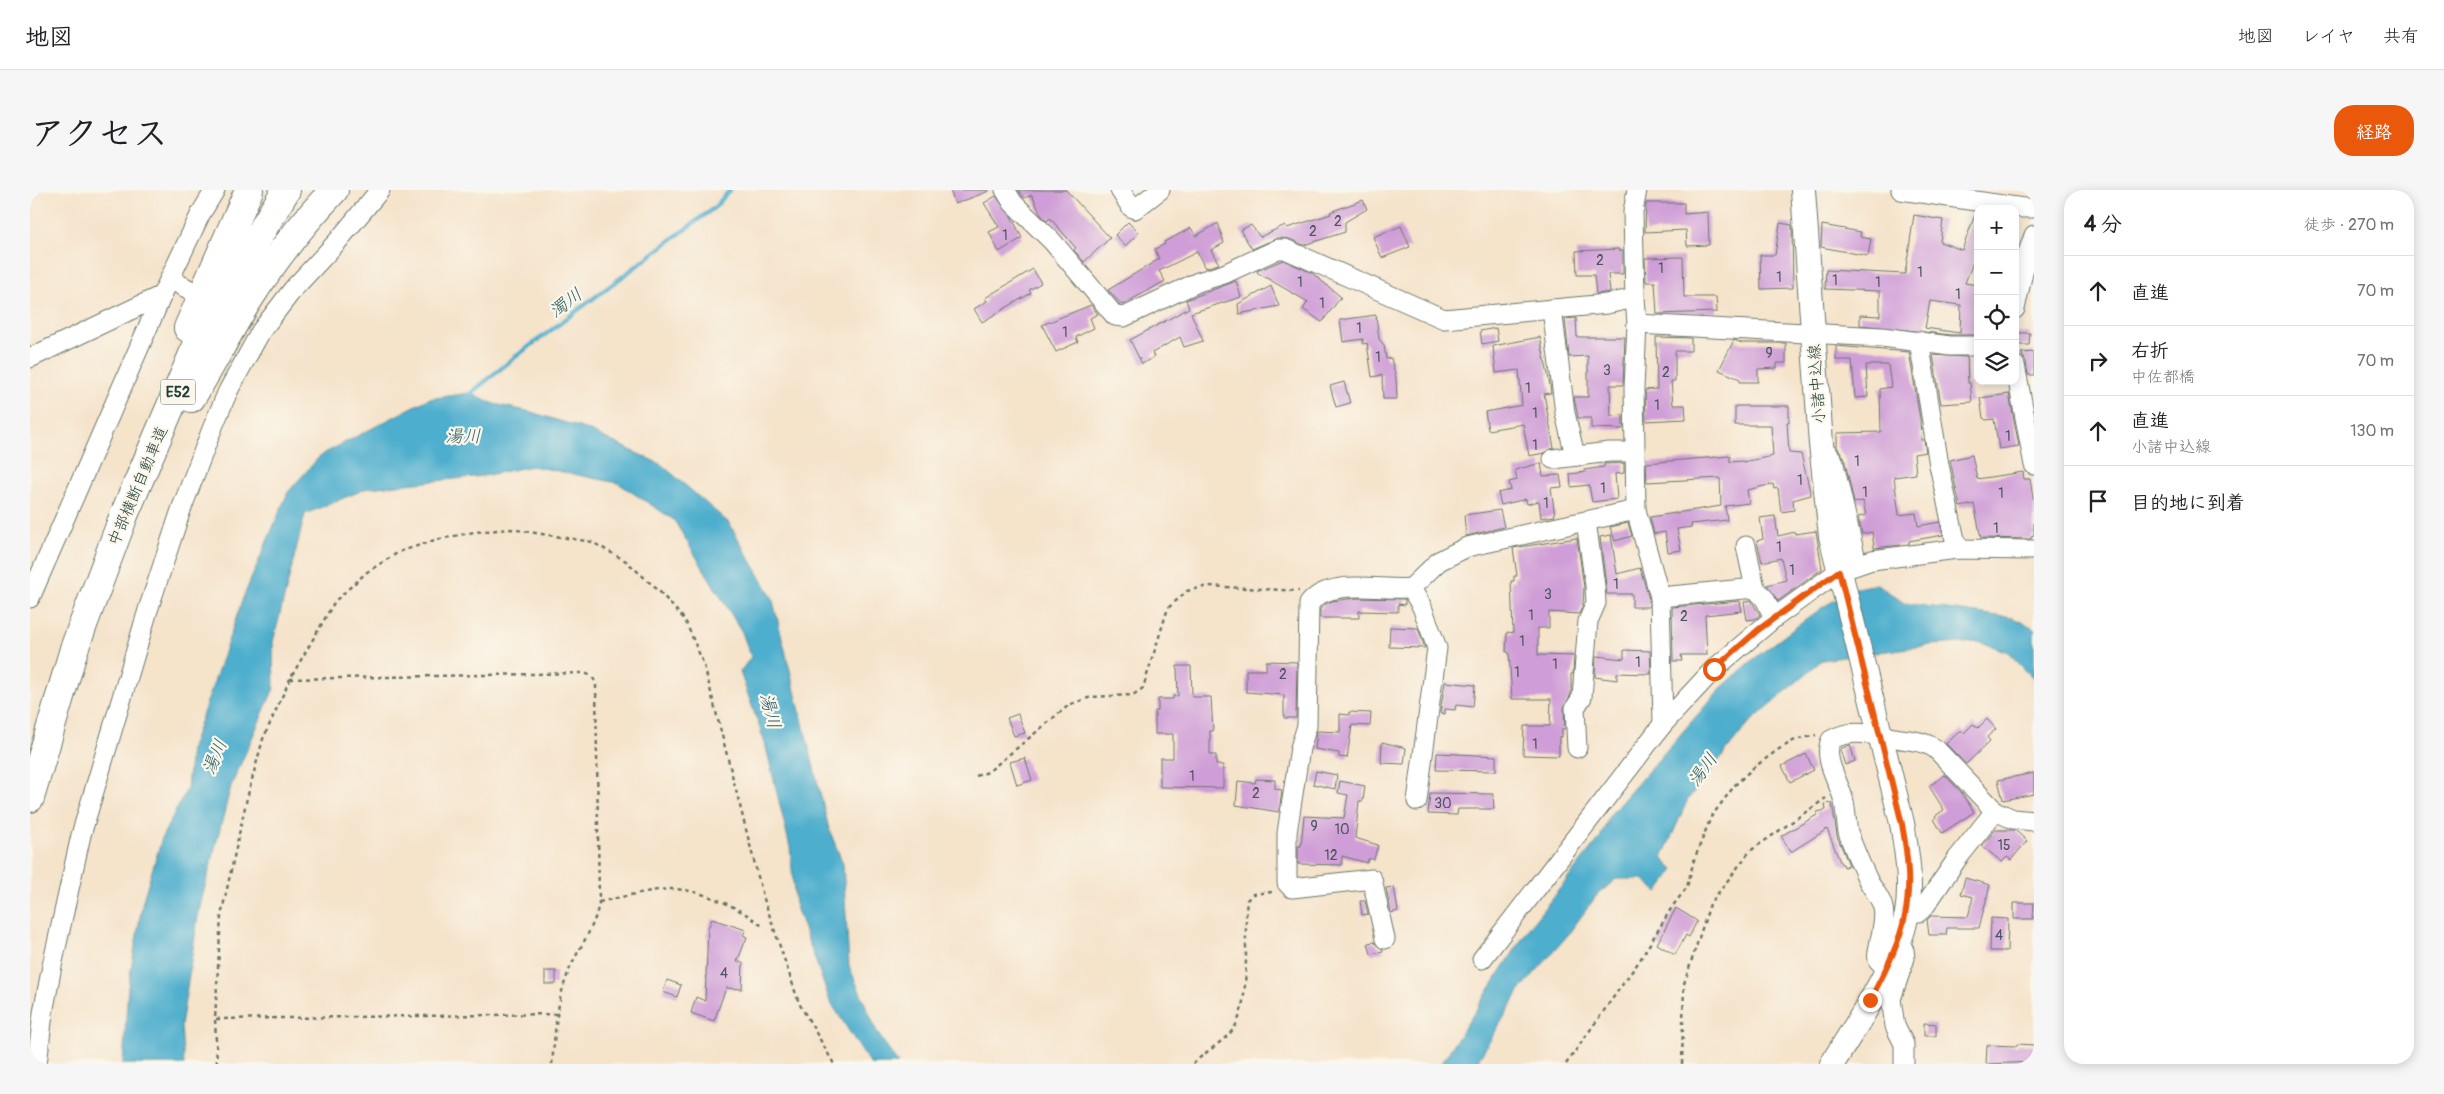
<!DOCTYPE html>
<html lang="ja">
<meta charset="utf-8">
<style>
:root{--surface:#fff;--page:#f6f6f6;--text:#202124;--muted:#757577;--line:#e0e0e0;--accent:#ea580c}
body{margin:0;font-family:Pangolin,"Klee One",sans-serif;background:var(--page);color:var(--text)}
.controls{position:absolute;right:15px;top:15px;display:grid;overflow:hidden;border-radius:10px;box-shadow:0 2px 12px #0003}
.controls button{width:45px;height:45px;display:grid;place-items:center;padding:0;border:0;border-bottom:1px solid var(--line);background:var(--surface);color:var(--text);font:25px sans-serif}
.stop{position:absolute;width:15px;height:15px;margin:-11px;border:4px solid #ea580c;border-radius:50%;background:#fff}
.stop.end{background:#ea580c;border-color:#fff;box-shadow:0 1px 5px #0008}
.list{margin:0;padding:0;list-style:none}
h2{display:flex;justify-content:space-between;align-items:center;height:65px;margin:0;padding:0 20px;font-size:21px}
h2 small{font-size:16px;font-weight:400;color:var(--muted)}
.list li{display:grid;grid-template-columns:32px 1fr auto;gap:15px;align-items:center;box-sizing:border-box;height:70px;padding:0 20px;border-top:1px solid var(--line)}
.list b{display:block;font-size:19px;white-space:nowrap}
.list p{margin:0;font-size:16px;white-space:nowrap;color:var(--muted)}
.list em{font-size:16px;font-style:normal;color:var(--muted)}
.icon{flex:none;width:28px;height:28px;fill:none;stroke:currentColor;stroke-width:2;stroke-linecap:round;stroke-linejoin:round}
.map{position:relative;flex:none;width:2004px;height:874px;overflow:hidden;border-radius:20px}
header{display:flex;align-items:center;gap:30px;box-sizing:border-box;height:70px;padding:0 25px;background:var(--surface);border-bottom:1px solid var(--line)}
header strong{font-size:24px}
nav{display:flex;gap:28px;margin-inline-start:auto;font-size:18px}
.intro{display:flex;align-items:center;justify-content:space-between;box-sizing:border-box;height:120px;padding:0 30px}
h1{margin:0;font-size:35px}
.button{padding:12px 22px;border-radius:20px;background:var(--accent);color:#fff;font-size:18px;font-weight:700}
main{display:flex;gap:30px;padding:0 30px}
aside{flex:1;background:var(--surface);border-radius:20px;box-shadow:0 2px 12px #0003}
.map>svg:first-child{display:block}
.water{fill:#4eaecd;stroke:#367680}
.lines{fill:none;stroke-linecap:round;stroke-linejoin:round}
.stream{stroke:#4eaecd;stroke-width:4.5}
.building{fill:#cf9dd7;fill-rule:evenodd}
.minor-casing{stroke:#6a7768;stroke-width:21}
.major-casing{stroke:#6a7768;stroke-width:26}
.highway-casing{stroke:#6a7768;stroke-width:30}
.path{stroke:#6a7768;stroke-width:2.5;stroke-dasharray:4 4;stroke-linecap:butt}
.minor{stroke:#fff;stroke-width:19}
.major{stroke:#fff;stroke-width:24}
.highway{stroke:#fff;stroke-width:28}
.route{stroke:#ea580c;stroke-width:6}
.labels{text-anchor:middle;dominant-baseline:central;stroke-width:4.5;stroke-linejoin:round;paint-order:stroke}
.number-label{font-size:14px;fill:#4b555d}
.shield{fill:#fbf7ec;stroke:#61756b;stroke-width:1}
.shield-label{font-size:15px;font-weight:bold;fill:#1f3d34}
.street-label{font-size:16px;fill:#1f3d34;stroke:#fbf7ec}
.water-label{font-size:18px;font-style:italic;fill:#2d5f62;stroke:#fbf7ec}
</style>
<header>
<strong>地図</strong>
<nav><a>地図</a><a>レイヤ</a><a>共有</a></nav>
</header>
<div class="intro"><h1>アクセス</h1><a class="button">経路</a></div>
<main>
<div class="map">
<svg width="2004" height="874" viewBox="0 0 2004 874">
<rect width="100%" height="100%" fill="#fbf7ec"/>
<filter id="ink" filterUnits="userSpaceOnUse"><feTurbulence type="fractalNoise" baseFrequency=".02" numOctaves="2"/><feDisplacementMap in="SourceGraphic" scale="10" xChannelSelector="R" yChannelSelector="G"/><feConvolveMatrix kernelMatrix="1 2 1 2 8 2 1 2 1" color-interpolation-filters="sRGB"/></filter>
<filter id="wash" filterUnits="userSpaceOnUse"><feTurbulence type="fractalNoise" baseFrequency=".0096" numOctaves="4" result="noise"/><feDisplacementMap in="SourceGraphic" scale="20" xChannelSelector="R" yChannelSelector="G"/><feGaussianBlur stdDeviation="1.12" result="paint"/><feColorMatrix in="noise" values="0 0 0 0 0 0 0 0 0 0 0 0 0 0 0 0 0 1.4 0 .05"/><feComposite in="paint" operator="in"/></filter>
<g filter="url(#wash)">
<rect width="100%" height="100%" fill="#f5e3ca"/>
<!-- water -->
<g class="water">
<path d="M439,203L464,214L501,222L558,240L632,275L699,333L742,407L799,639L813,674L819,776L847,842L868,874H840L800,811L765,714L760,657L735,553L710,482L721,467L712,442L644,330L588,293L502,276L453,286L338,298L275,324L243,452L244,498L201,596L169,720L151,836L154,874H93L98,797L113,710L133,645L157,599L161,558L213,408L258,302L291,265L398,209Z"/>
<path d="M1847,394L1874,413L1983,428L2004,438V489L1978,462L1951,452L1900,455L1792,470L1718,534L1658,609L1632,668L1644,680L1628,702L1613,689H1586L1567,705L1537,746L1490,800L1446,874H1411L1501,735L1570,648L1580,625L1690,499L1726,467L1793,417L1826,398Z"/>
</g>
<g class="lines">
<!-- stream -->
<path class="stream" d="M436,207L484,168L685,17L700,0"/>
</g>
<g id="blocks">
<!-- building -->
<g class="building">
<path d="M920,0H959V1L925,14Z"/>
<path d="M988,0H1036L1080,48L1054,72L1044,60L1046,58L1020,28L1017,31L1011,25L1002,5L994,8Z"/>
<path d="M966,6L981,26L992,48L969,62L959,42L969,37L954,13Z"/>
<path d="M1333,10L1337,19L1315,32V42L1274,55L1259,49L1248,48L1222,59L1210,40L1221,35L1230,47L1255,35L1257,38L1301,24L1300,22Z"/>
<path d="M1616,13H1654V24L1678,22L1679,55L1657,56L1656,40L1615,42Z"/>
<path d="M1946,22L1948,23V68L1945,67L1935,93L1948,95V145H1921L1830,135V125L1850,126V101L1795,99L1796,80L1875,84L1884,25L1913,30L1910,52L1932,60ZM1900,111L1931,115L1930,143L1895,138Z"/>
<path d="M1098,32L1109,43L1095,56L1085,45Z"/>
<path d="M1188,33L1194,53L1181,60L1189,74L1175,78L1167,62L1129,81L1135,91L1092,115L1078,100L1129,69L1125,59L1135,54L1134,52L1161,38L1166,46Z"/>
<path d="M1750,33L1762,35L1763,98L1731,99L1730,65H1745Z"/>
<path d="M1792,35L1831,42L1830,47L1841,49L1838,66L1791,57Z"/>
<path d="M1371,36L1380,57L1352,68L1343,47Z"/>
<path d="M1589,59V61H1593V84H1578L1580,102L1566,104L1564,85H1547L1546,61Z"/>
<path d="M1653,67L1654,107H1686L1687,122L1627,124L1625,92H1616L1615,68Z"/>
<path d="M1253,70L1282,83L1311,107L1292,132L1273,119L1278,112L1228,83L1227,81Z"/>
<path d="M1003,79L1011,93L999,100L1001,103L952,132L944,119L957,111L955,108Z"/>
<path d="M1206,91L1211,107L1161,123L1173,151L1154,157L1150,147L1122,163L1124,167L1112,174L1100,150L1159,118L1156,110Z"/>
<path d="M1241,96L1249,116L1209,124L1208,114Z"/>
<path d="M1061,115L1068,124L1060,128L1064,138L1046,147L1048,152L1026,162L1012,135Z"/>
<path d="M1346,125L1349,149L1354,155L1356,169L1361,168L1366,189L1367,209H1353L1352,185L1342,187L1337,153L1333,154V149L1313,152L1310,130Z"/>
<path d="M1546,128L1547,147H1595L1593,195H1580L1581,226L1593,225V239L1561,238V228H1548L1544,207H1558V166L1539,167L1535,129Z"/>
<path d="M1466,138L1468,151L1452,154L1450,141Z"/>
<path d="M1985,143H2000L1999,155H1985Z"/>
<path d="M1510,147L1520,195L1521,203L1514,204L1524,258L1514,263L1499,266L1493,234L1458,240L1455,222L1492,215L1489,180L1466,183L1463,156Z"/>
<path d="M1626,147L1661,148V161H1645V191H1641L1643,215H1655L1656,229L1616,231L1615,200L1627,199Z"/>
<path d="M1704,150L1712,153H1756V173H1747V178L1728,179V192H1710V189L1689,180Z"/>
<path d="M1806,156L1879,162L1890,229L1891,250H1894L1896,262L1884,264L1886,284L1864,287L1869,325L1886,323L1888,336L1910,332L1913,345L1879,351V354L1844,358L1842,342L1832,344L1828,327L1836,325L1833,311L1824,313L1814,267L1807,257V243L1851,242L1850,199L1861,197L1858,175H1836L1838,207L1825,208L1822,170H1806Z"/>
<path d="M2004,162V185H1998L1996,172L1991,163Z"/>
<path d="M1903,165L1937,167L1938,193H1940L1942,212L1911,214Z"/>
<path d="M1314,192L1320,213L1306,217L1300,196Z"/>
<path d="M1979,204L1989,256L1969,259L1964,229L1956,230L1953,228L1950,208Z"/>
<path d="M1705,216H1759V232H1757L1759,263L1771,264L1781,305L1763,310L1764,320L1751,322L1748,298L1744,299L1743,294L1717,300L1719,313L1695,316L1697,330L1661,334L1662,337L1647,339L1651,360L1638,362L1635,342L1624,344L1620,327L1691,316L1690,288L1617,292L1616,273L1700,266V272L1713,271V272L1743,266L1741,235H1705Z"/>
<path d="M1942,265L1947,289L1993,282L1994,289H2000L2004,314V345L2001,346V349L1951,348L1944,314L1930,317L1920,270Z"/>
<path d="M1511,273L1513,286L1530,285L1532,297L1521,298L1525,326L1511,328L1509,311L1497,314L1496,309L1471,315L1468,303L1481,300L1479,292L1487,290L1485,280Z"/>
<path d="M1594,273V283L1585,284L1587,309L1562,312L1559,295L1541,297L1540,284L1555,282L1554,280L1574,277V274Z"/>
<path d="M1470,320L1474,337L1436,346L1434,325Z"/>
<path d="M1745,326L1748,346L1765,342V344L1786,341L1792,379L1748,411L1737,395L1756,390L1751,368L1732,372L1727,351L1733,349L1730,328Z"/>
<path d="M1598,333L1602,346L1585,351L1580,337Z"/>
<path d="M1581,345L1587,384L1610,378L1619,409V417H1602V404H1577L1570,347Z"/>
<path d="M1547,348L1554,397L1553,414L1549,424L1519,422V438H1508V465L1544,466L1543,484H1541V504L1534,518L1535,539H1532V547L1529,546V566L1493,565L1494,536H1520L1521,509H1482L1479,462H1476L1477,442L1483,443L1481,391H1484V386H1487L1483,358Z"/>
<path d="M1326,408L1375,409V415L1368,414V422L1329,421V428H1290V419L1294,415L1302,411Z"/>
<path d="M1721,410L1730,425L1725,429L1717,430L1714,412Z"/>
<path d="M1710,411L1712,421L1675,425L1677,465H1651L1652,471H1643L1642,417Z"/>
<path d="M1360,437L1388,438L1395,458L1359,457Z"/>
<path d="M1594,460L1620,461L1621,484L1587,483V490L1565,487L1566,466L1594,469Z"/>
<path d="M1236,471L1267,472L1266,528H1254V505L1216,502V480H1236Z"/>
<path d="M1147,476H1161L1162,507H1181L1183,541H1180V565H1186V575H1193V598L1130,597V568H1143V544H1125V521H1128V509H1143V506H1148Z"/>
<path d="M1415,492L1445,495L1443,517L1426,515L1425,520L1415,519V524L1410,523Z"/>
<path d="M1319,522L1341,523L1340,536L1322,535L1317,568L1309,567V563L1285,559L1287,541L1310,542V524L1319,525Z"/>
<path d="M988,524L995,543L984,546L977,528Z"/>
<path d="M1957,529L1966,539L1957,547L1960,551L1936,574L1916,554L1931,540L1934,543L1943,534L1948,538Z"/>
<path d="M1352,552L1376,558L1374,574L1351,573Z"/>
<path d="M1820,555L1825,571L1815,575L1810,559Z"/>
<path d="M1407,563L1466,566V581L1406,580Z"/>
<path d="M1776,564L1784,580L1760,592L1752,576Z"/>
<path d="M995,568L1002,590L987,595L980,572Z"/>
<path d="M1286,581L1307,585L1305,599L1283,594Z"/>
<path d="M2004,583V604L1973,610L1968,590Z"/>
<path d="M1915,585L1932,603L1944,622L1912,643L1904,629L1906,628L1905,626L1914,620L1899,596Z"/>
<path d="M1226,589L1245,590V599L1252,600L1249,622L1206,615L1208,591L1225,593Z"/>
<path d="M1310,591L1335,596L1333,611H1329L1325,648L1348,655L1344,669H1338L1337,673L1312,666V675L1268,674V656H1271L1274,626L1314,628L1318,605L1308,603Z"/>
<path d="M1400,603L1463,604L1464,619H1428L1427,625L1398,624Z"/>
<path d="M1802,613L1807,646L1819,675L1814,677L1813,674H1811L1797,639L1761,662L1751,646L1787,625V622L1796,620L1795,614Z"/>
<path d="M1965,640H1985L1997,651L1981,670L1977,667L1972,672L1952,656Z"/>
<path d="M1935,688L1960,695L1949,738H1917L1916,745H1899L1897,730L1901,726L1938,727L1943,707L1931,704Z"/>
<path d="M1364,697L1368,721L1361,723L1356,698Z"/>
<path d="M1330,711H1335L1338,724L1332,725Z"/>
<path d="M1984,713H2004L2003,729H1984Z"/>
<path d="M1646,718L1667,731L1659,747L1656,745L1645,765L1627,754Z"/>
<path d="M1961,728L1978,729L1977,761H1960Z"/>
<path d="M682,729L716,740L713,745L717,747L707,772H713L712,799L696,798L684,831L661,823L666,807L675,811L678,738Z"/>
<path d="M1344,752L1353,760V762L1341,764L1338,753Z"/>
<rect x="515" y="781" width="11" height="13"/>
<path d="M637,790L651,795L647,807L633,802Z"/>
<path d="M1894,833L1906,834V846H1894Z"/>
<path d="M1987,854L2004,855V872L1956,874L1957,855L1987,856Z"/>
</g>
</g>
</g>
<g filter="url(#ink)">
<use href="#blocks" fill-opacity="0" stroke="#6a7768" stroke-width="1"/>
<g class="lines">
<!-- minor casing -->
<g class="minor-casing">
<g id="minor">
<path d="M975,0L983,13L1022,51L1085,126L1094,127L1168,92L1194,84L1248,59H1255L1414,129L1577,114L1605,108L1607,134L1604,198L1606,320L1630,407L1633,534"/>
<path d="M1090,0L1101,17L1105,19L1130,0"/>
<path d="M1871,0L1993,18H2004"/>
<path d="M140,89L160,100"/>
<path d="M1605,108L1603,22L1607,0"/>
<path d="M1522,119L1535,223L1545,266"/>
<path d="M1985,119L1996,68L2004,45"/>
<path d="M1607,134L1852,147L1920,156H1948"/>
<path d="M1889,151L1909,275L1927,359"/>
<path d="M0,168L132,105"/>
<path d="M1985,175L2004,275"/>
<path d="M1796,261L1803,270L1827,374"/>
<path d="M1523,269L1579,262H1605"/>
<path d="M1716,356L1725,398"/>
<path d="M1381,398L1392,417L1407,458L1387,611"/>
<path d="M1630,407L1725,398L1735,409L1744,428"/>
<path d="M0,408L132,105L171,23L185,0"/>
<path d="M1547,558L1545,518L1552,507L1558,431L1566,413L1565,396L1556,331"/>
<path d="M1877,724L1889,722L1895,716L1927,669L1965,621"/>
<path d="M1355,749L1342,689L1262,698L1257,693V643L1270,558L1277,536L1279,414C1298,387 1352,401 1381,398L1409,371L1437,357L1606,320"/>
<path d="M1870,757L1874,760L1875,768L1861,809L1865,836L1874,854V874"/>
<path d="M1452,769L1633,534L1684,479L1744,428L1809,381L1842,370L1927,359L2004,360"/>
<path d="M1857,777C1854,775 1850,773 1848,770C1845,763 1857,732 1853,718C1851,707 1841,698 1837,688C1830,673 1823,657 1818,642C1816,632 1816,621 1814,612C1810,592 1792,570 1801,550C1821,538 1844,545 1865,548C1881,551 1892,550 1906,559L1965,621L1983,629L2004,631"/>
<path d="M7,874L13,823L22,776L51,645L118,420L151,320L182,239L198,201L231,141L264,98L307,52L350,0"/>
</g>
</g>
<!-- major casing -->
<g class="major-casing">
<path id="major" d="M1773,0L1791,254L1801,346L1872,633C1877,663 1882,694 1877,724C1866,778 1830,828 1802,874"/>
</g>
<!-- highway casing -->
<g class="highway-casing">
<g id="highway">
<path d="M158,138L219,0"/>
<path d="M161,208C181,177 197,143 217,112C242,72 272,34 304,0"/>
<path d="M0,608L44,459L94,325L164,162L193,105L256,0"/>
</g>
</g>
<!-- path -->
<g class="path">
<path d="M260,489L551,483C560,484 563,486 566,494L569,712C565,740 546,760 537,786C526,814 525,845 522,874"/>
<path d="M946,586L958,582L1039,515L1061,507L1103,505L1113,498L1138,418L1157,401L1178,396L1269,401"/>
<path d="M569,712C593,707 617,700 641,699C670,699 710,717 732,736"/>
<path d="M186,829L527,824"/>
<path d="M187,874L185,829L191,726L217,608L233,549L260,489L305,411L337,382L369,362L405,350L444,342L481,339L562,352L596,371L629,401L655,430L674,475L733,706L769,813L804,874"/>
<path d="M1163,874C1175,862 1190,854 1201,842C1223,817 1213,744 1217,710L1223,704L1242,702"/>
<path d="M1536,874L1610,770L1642,717L1657,697L1664,670L1681,627L1705,595L1723,578L1749,559L1765,550L1786,545"/>
<path d="M1652,874L1654,794L1680,714L1720,661L1796,608"/>
</g>
<!-- minor -->
<use href="#minor" class="minor"/>
<!-- major -->
<use href="#major" class="major"/>
<!-- highway -->
<use href="#highway" class="highway"/>
</g>
</g>
<g class="lines" filter="url(#ink)">
<!-- route -->
<path class="route" d="M1684,479L1728,440L1809,381L1872,634C1886,711 1877,741 1840,810"/>
</g>
<g class="labels">
<!-- number labels -->
<g class="number-label">
<text x="1308" y="31">2</text>
<text x="1283" y="41">2</text>
<text x="975" y="45">1</text>
<text x="1570" y="70">2</text>
<text x="1631" y="78">1</text>
<text x="1890" y="82">1</text>
<text x="1749" y="87">1</text>
<text x="1805" y="90">1</text>
<text x="1270" y="92">1</text>
<text x="1848" y="92">1</text>
<text x="1928" y="104">1</text>
<text x="1292" y="113">1</text>
<text x="1329" y="138">1</text>
<text x="1035" y="142">1</text>
<text x="1739" y="163">9</text>
<text x="1348" y="167">1</text>
<text x="1577" y="180">3</text>
<text x="1636" y="182">2</text>
<text x="1498" y="198">1</text>
<text x="1627" y="215">1</text>
<text x="1505" y="223">1</text>
<text x="1978" y="246">1</text>
<text x="1505" y="255">1</text>
<text x="1827" y="271">1</text>
<text x="1770" y="290">1</text>
<text x="1573" y="298">1</text>
<text x="1835" y="302">1</text>
<text x="1971" y="303">1</text>
<text x="1516" y="313">1</text>
<text x="1966" y="338">1</text>
<text x="1749" y="357">1</text>
<text x="1762" y="380">1</text>
<text x="1586" y="394">1</text>
<text x="1518" y="404">3</text>
<text x="1501" y="425">1</text>
<text x="1654" y="426">2</text>
<text x="1492" y="451">1</text>
<text x="1608" y="472">1</text>
<text x="1525" y="474">1</text>
<text x="1487" y="482">1</text>
<text x="1253" y="484">2</text>
<text x="1505" y="554">1</text>
<text x="1162" y="586">1</text>
<text x="1226" y="603">2</text>
<text x="1413" y="613">30</text>
<text x="1284" y="636">9</text>
<text x="1312" y="639">10</text>
<text x="1974" y="655">15</text>
<text x="1301" y="665">12</text>
<text x="1969" y="745">4</text>
<text x="694" y="783">4</text>
</g>
<!-- shield labels -->
<rect class="shield" x="130.5" y="189.5" width="35" height="25" rx="4"/>
<g class="shield-label">
<text x="148" y="202">E52</text>
</g>
<!-- street labels -->
<g class="street-label">
<text transform="translate(1787 194) rotate(-94)">小諸中込線</text>
<text transform="translate(108 296) rotate(-67)">中部横断自動車道</text>
</g>
<!-- water labels -->
<g class="water-label">
<text transform="translate(536 113) rotate(-37)">濁川</text>
<text x="433" y="246">湯川</text>
<text transform="translate(740 521) rotate(76)">湯川</text>
<text transform="translate(185 567) rotate(-67)">湯川</text>
<text transform="translate(1673 580) rotate(-54)">湯川</text>
</g>
</g>
</svg>
<div class="controls">
<button>+</button>
<button>−</button>
<button><svg class="icon" aria-label="locate" viewBox="0 0 24 24"><circle cx="12" cy="12" r="6"/><path d="M12 2v4M12 18v4M2 12h4M18 12h4"/></svg></button>
<button><svg class="icon" aria-label="layers" viewBox="0 0 24 24"><path d="M12 4l9 5-9 5-9-5zM3 14l9 5 9-5"/></svg></button>
</div>
<div class="stop" style="left:1684px;top:479px"></div>
<div class="stop end" style="left:1840px;top:810px"></div>
</div>
<aside>
<h2>4 分<small>徒歩 · 270 m</small></h2>
<ul class="list">
<li><svg class="icon" aria-label="ahead" viewBox="0 0 24 24"><path d="M12 20V5M6 11l6-6 6 6"/></svg><div><b>直進</b></div><em>70 m</em></li>
<li><svg class="icon" aria-label="right" viewBox="0 0 24 24"><path d="M7 20v-9h11M14 6l5 5-5 5"/></svg><div><b>右折</b><p>中佐都橋</p></div><em>70 m</em></li>
<li><svg class="icon" aria-label="ahead" viewBox="0 0 24 24"><path d="M12 20V5M6 11l6-6 6 6"/></svg><div><b>直進</b><p>小諸中込線</p></div><em>130 m</em></li>
<li><svg class="icon" aria-label="arrive" viewBox="0 0 24 24"><path d="M6 21V4h12l-3 4 3 4H6"/></svg><div><b>目的地に到着</b></div></li>
</ul>
</aside>
</main>
